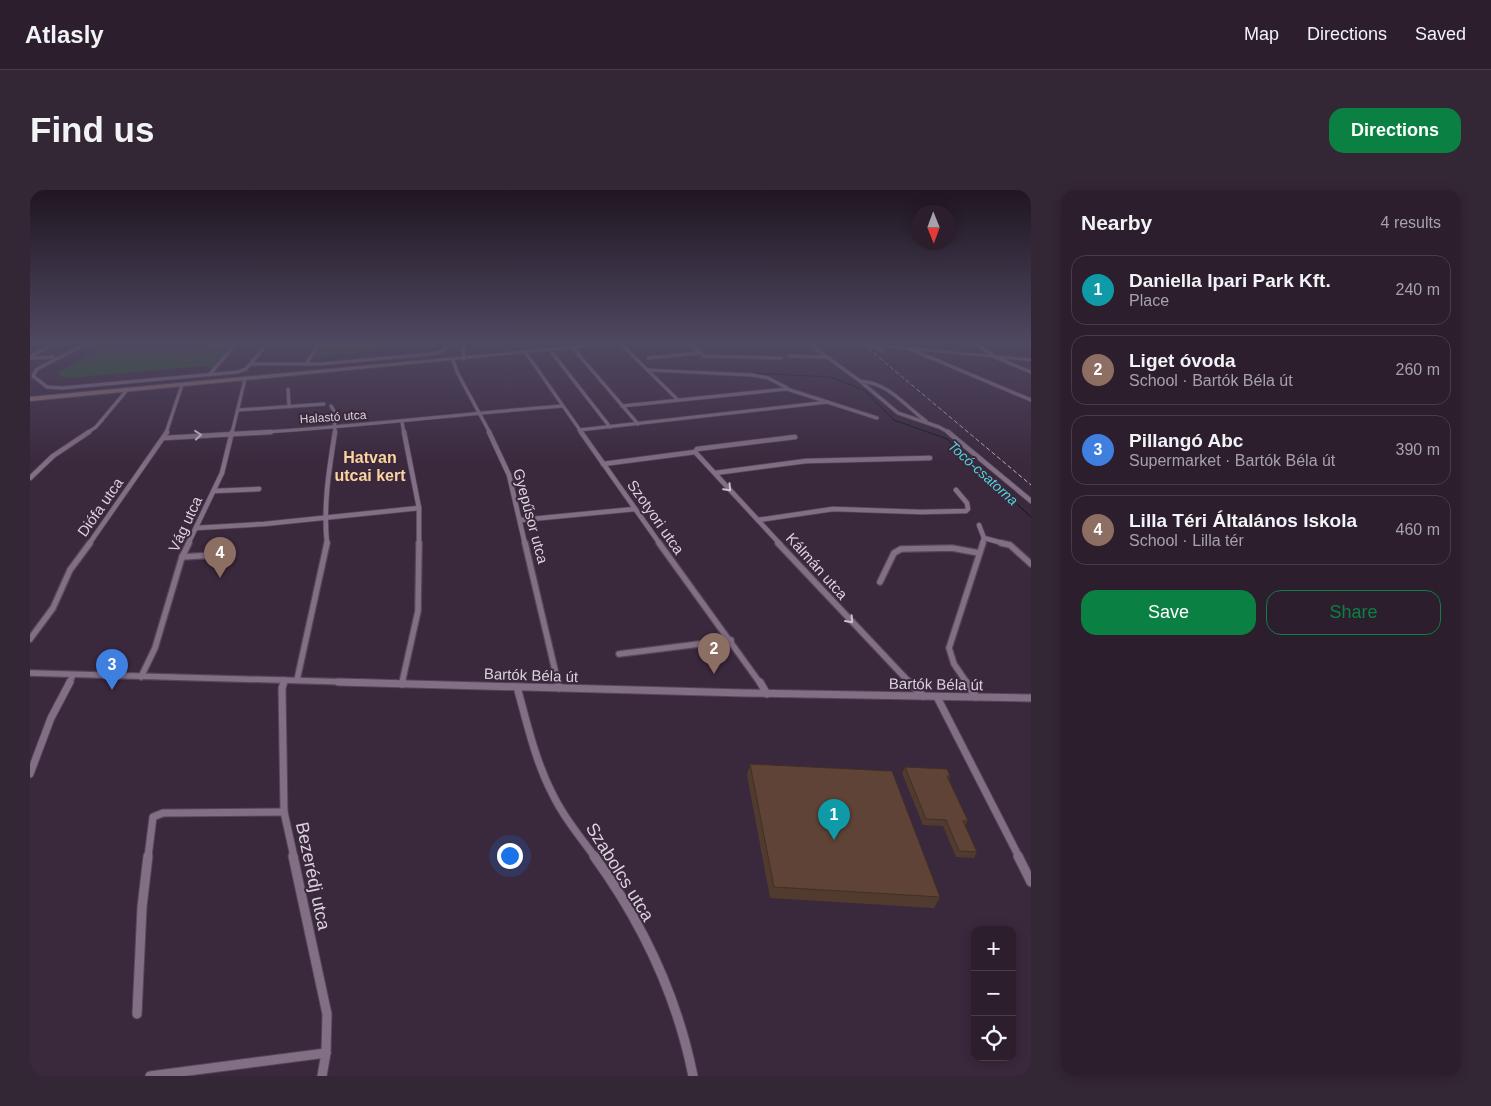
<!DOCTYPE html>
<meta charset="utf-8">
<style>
:root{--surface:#2c1e2d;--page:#342735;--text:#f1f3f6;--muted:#a6a2aa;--line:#483c49;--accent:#0b8043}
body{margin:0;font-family:Arial,sans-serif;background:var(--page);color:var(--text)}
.controls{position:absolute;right:15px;bottom:15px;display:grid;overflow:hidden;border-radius:10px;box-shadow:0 2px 12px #0003}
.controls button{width:45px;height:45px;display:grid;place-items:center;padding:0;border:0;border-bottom:1px solid var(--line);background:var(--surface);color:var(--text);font:25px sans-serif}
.compass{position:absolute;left:881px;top:15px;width:45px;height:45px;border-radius:50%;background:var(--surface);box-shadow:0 2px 12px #0003;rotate:179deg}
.you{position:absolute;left:479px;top:665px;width:18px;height:18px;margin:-12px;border:4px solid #fff;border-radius:50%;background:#1a73e8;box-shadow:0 0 0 8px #1a73e833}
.badge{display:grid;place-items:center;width:32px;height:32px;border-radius:50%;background:var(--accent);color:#fff;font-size:16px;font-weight:700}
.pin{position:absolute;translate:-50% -41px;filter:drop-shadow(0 1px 2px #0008)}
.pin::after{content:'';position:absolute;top:26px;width:18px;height:15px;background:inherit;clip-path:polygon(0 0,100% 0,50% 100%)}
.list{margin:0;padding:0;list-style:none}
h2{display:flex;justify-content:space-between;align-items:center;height:65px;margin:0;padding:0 20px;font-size:21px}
h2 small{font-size:16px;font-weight:400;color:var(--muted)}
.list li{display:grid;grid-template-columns:32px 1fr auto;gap:15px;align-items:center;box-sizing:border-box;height:70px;margin:0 10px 10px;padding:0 10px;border:1px solid var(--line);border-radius:15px}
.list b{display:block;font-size:19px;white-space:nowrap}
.list p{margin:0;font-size:16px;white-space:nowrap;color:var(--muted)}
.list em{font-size:16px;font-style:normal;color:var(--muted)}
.actions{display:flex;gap:10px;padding:15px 20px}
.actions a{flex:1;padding:11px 0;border:1px solid var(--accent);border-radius:15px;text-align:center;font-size:18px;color:var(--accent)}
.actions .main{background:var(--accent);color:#fff}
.icon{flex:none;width:28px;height:28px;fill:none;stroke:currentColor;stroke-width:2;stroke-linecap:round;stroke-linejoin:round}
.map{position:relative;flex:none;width:1001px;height:886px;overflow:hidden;border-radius:15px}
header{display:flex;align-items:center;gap:30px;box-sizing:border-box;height:70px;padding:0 25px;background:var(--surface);border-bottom:1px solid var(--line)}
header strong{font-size:24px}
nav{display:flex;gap:28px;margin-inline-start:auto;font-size:18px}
.intro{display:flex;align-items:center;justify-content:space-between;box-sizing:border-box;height:120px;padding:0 30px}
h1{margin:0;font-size:35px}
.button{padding:12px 22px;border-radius:15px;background:var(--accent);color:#fff;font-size:18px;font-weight:700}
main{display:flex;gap:30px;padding:0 30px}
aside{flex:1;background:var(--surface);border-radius:15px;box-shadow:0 2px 12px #0003}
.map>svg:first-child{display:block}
.green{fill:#21581f}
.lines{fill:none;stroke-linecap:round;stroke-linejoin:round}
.stream{stroke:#091a1b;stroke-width:1}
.street-far4-casing{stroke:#554657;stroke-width:4.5}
.street-far3-casing{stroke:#554657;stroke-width:6}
.street-far2-casing{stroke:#554657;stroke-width:8}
.street-far1-casing{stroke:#554657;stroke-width:9}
.street-casing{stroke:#554657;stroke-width:11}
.secondary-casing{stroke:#554657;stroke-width:2}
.street-far4{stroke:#826e85;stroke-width:3}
.street-far3{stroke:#826e85;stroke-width:4.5}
.street-far2{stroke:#826e85;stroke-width:5.5}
.street-far1{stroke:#826e85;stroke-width:7}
.street{stroke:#826e85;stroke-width:9}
.secondary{fill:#916f72;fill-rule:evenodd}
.rail{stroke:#bcafbd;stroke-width:1;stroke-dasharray:4.5 2.5;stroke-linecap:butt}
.wall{fill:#513a2e}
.building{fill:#5e4336;stroke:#422f26}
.oneway{stroke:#cec2d0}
.labels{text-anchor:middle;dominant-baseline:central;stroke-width:4;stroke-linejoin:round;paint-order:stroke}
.far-street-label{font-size:12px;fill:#dcd1dd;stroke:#3a283c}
.far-water-label{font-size:14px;font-style:italic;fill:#51d5df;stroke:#3a283c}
.street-label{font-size:15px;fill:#dcd1dd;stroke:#3a283c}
.far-district-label{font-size:16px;font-weight:bold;fill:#fad39f;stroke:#3a283c}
.near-street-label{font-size:18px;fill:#dcd1dd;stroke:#3a283c}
</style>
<header>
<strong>Atlasly</strong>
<nav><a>Map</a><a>Directions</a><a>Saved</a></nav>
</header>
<div class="intro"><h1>Find us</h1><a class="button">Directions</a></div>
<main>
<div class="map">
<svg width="1001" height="886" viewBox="0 0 1001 886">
<rect width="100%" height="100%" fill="#3a283c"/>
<!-- green -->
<g class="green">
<path d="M173,154H206L185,178L172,176L36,188L27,184C40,174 54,169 67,159L165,160Z"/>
<path d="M294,154H396L395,157L284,167L291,155Z"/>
</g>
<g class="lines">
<!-- stream -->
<g class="stream">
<path d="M600,155L618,178L710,183"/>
<path d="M722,183L800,187L834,200L864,230L917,249L1001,327"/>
</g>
<!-- street-far4 casing -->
<g class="street-far4-casing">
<g id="street-far4">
<path d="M56,154L7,179L3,186L17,197L32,198L208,182L216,179L234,158"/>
<path d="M433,154L434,169"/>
<path d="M591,154L648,210"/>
<path d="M659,154L674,166L751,168"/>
<path d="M779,154L830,191L868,223L909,237L920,243"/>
<path d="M946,154L967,168L1001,182"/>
<path d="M842,156L853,161"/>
<path d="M543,158L608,234"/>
<path d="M880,159L1001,210"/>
<path d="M520,160L580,237"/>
<path d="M496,163L552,243"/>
<path d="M759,166L796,167"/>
<path d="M0,168L23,167"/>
<path d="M618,168L669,163"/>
<path d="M423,170L427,182L460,243"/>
<path d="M221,174H290L402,164L413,161L418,154"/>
<path d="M276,174L289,154"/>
<path d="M617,180L722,185L738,188L757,198"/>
<path d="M179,185L206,154"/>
<path d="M830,191C859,193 874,215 896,231"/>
<path d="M258,199L259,216"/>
<path d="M301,216L304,221L305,243"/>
<path d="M592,216L757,199L847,228"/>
<path d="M208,220L294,214"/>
<path d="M372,232L374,243"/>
<path d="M549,240L798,212"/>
<path d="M57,243L66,237L97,200"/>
<path d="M136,243L152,195"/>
<path d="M202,243L215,189"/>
<path d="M219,243C324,237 428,224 532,216"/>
</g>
</g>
<!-- street-far3 casing -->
<g class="street-far3-casing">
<g id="street-far3">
<path d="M374,242L389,318V354"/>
<path d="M459,242L479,285L495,354"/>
<path d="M551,242L630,354"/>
<path d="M918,242L1001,311"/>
<path d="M134,248L241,242"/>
<path d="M665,262L750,354"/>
<path d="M573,274L665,262L667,259L765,247"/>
<path d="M685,283L776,271L900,268"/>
<path d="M0,288L23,266L59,242"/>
<path d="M184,301L229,299"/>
<path d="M491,330L605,319"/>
<path d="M728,330L803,319L891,322L936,321L938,319L937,313L926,300"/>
<path d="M949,335L954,348L952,354"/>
<path d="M166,338L234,334L389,318"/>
<path d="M954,348L976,354"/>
<path d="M59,354L137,242"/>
<path d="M158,354L192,283L202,242"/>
<path d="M297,354C293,315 299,280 305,242"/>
</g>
</g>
<!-- street-far2 casing -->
<g class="street-far2-casing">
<g id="street-far2">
<path d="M495,353L528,493"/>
<path d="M629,353L730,493"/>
<path d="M748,353L880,493"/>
<path d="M971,353L980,355L1001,374"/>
<path d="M152,367L201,364"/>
<path d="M850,392L864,363L871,359L922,358L949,363"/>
<path d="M0,449L23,418L40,380L60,353"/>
<path d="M589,464L701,450"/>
<path d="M0,483L353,493"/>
<path d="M111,487L125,458L152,367L159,353"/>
<path d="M267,490L297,353"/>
<path d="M39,493L43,485"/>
<path d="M253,493L254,490"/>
<path d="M372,493L388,421L389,353"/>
<path d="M937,493L924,474L919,458L953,353"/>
</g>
</g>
<!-- street-far1 casing -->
<g class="street-far1-casing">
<g id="street-far1">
<path d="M254,492L252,498L254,622L264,667"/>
<path d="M308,492L714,503L1001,508"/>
<path d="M528,492L529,498"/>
<path d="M730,492L737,504"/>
<path d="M879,492L893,506"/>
<path d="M936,492L946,507"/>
<path d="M372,494L373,492"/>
<path d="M487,497C497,533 505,570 522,603C533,626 550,647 565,667"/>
<path d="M907,507L989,667"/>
<path d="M0,584L21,528L40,492"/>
<path d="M118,667L123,627L133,623L254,622"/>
</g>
</g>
<!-- street casing -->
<g class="street-casing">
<g id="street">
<path d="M263,666L297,824L296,863L292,886"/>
<path d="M564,666C612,732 647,806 663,886"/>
<path d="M988,666L1001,692"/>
<path d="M107,824L112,717L118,666"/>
<path d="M120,886L296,863"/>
</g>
</g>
<!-- secondary casing -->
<g class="secondary-casing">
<g id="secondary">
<path d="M21,154H27L0,168V165Z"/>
<path d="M567,154H586L0,211V207Z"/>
<rect x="781" y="154" width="4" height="4"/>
<path d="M824,154H843L1001,169V171Z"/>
</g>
</g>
<!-- street-far4 -->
<use href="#street-far4" class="street-far4"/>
<!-- street-far3 -->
<use href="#street-far3" class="street-far3"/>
<!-- street-far2 -->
<use href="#street-far2" class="street-far2"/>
<!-- street-far1 -->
<use href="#street-far1" class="street-far1"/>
<!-- street -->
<use href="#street" class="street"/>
<!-- secondary -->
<use href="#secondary" class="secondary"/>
<!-- rail -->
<path class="rail" d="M833,154L1001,295"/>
</g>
<!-- wall -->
<g class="wall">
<path d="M241,154H263L262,157H242Z"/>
<path d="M720,574L910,707L904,718L740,708L717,585Z"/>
<path d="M875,577L920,586L919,590L938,631L935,635L947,662L944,668L926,667L913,636L893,635L872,583Z"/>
</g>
<!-- building -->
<g class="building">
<path d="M720,574L862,581L910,707L744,697Z"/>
<path d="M875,577L917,579L920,586H917L938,631H933L947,662L929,661L916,630L896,629Z"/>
</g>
<!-- one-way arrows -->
<defs><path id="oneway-chevron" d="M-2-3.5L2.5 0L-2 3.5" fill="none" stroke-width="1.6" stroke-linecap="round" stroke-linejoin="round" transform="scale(1.25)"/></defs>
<g class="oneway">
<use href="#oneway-chevron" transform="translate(168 245) rotate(-5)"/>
<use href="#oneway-chevron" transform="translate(698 298) rotate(47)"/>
<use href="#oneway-chevron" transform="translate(820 430) rotate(48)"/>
</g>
<!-- sky -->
<linearGradient id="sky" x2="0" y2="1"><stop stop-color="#201621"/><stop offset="0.55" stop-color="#4f4861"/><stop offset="1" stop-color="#4f4861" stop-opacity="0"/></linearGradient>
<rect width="1001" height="278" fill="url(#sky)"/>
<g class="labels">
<!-- far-street labels -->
<g class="far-street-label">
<text transform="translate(303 227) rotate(-4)">Halastó utca</text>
</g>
<!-- far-water labels -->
<g class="far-water-label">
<text transform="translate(953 283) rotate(42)">Tocó-csatorna</text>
</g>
<!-- street labels -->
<g class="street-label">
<text transform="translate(70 317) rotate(-55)">Diófa utca</text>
<text transform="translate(501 326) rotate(75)">Gyepűsor utca</text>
<text transform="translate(626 327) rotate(55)">Szotyori utca</text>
<text transform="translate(155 334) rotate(-65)">Vág utca</text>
<text transform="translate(787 376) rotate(48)">Kálmán utca</text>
<text transform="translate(501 485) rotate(2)">Bartók Béla út</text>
<text transform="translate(906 494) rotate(1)">Bartók Béla út</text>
</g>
<!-- far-district labels -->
<g class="far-district-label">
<text x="340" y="267">Hatvan<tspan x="340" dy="18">utcai kert</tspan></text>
</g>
<!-- near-street labels -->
<g class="near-street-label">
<text transform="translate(590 682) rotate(58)">Szabolcs utca</text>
<text transform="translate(283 686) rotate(78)">Bezerédj utca</text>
</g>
</g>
</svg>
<div class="controls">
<button>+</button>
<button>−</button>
<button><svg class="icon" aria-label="locate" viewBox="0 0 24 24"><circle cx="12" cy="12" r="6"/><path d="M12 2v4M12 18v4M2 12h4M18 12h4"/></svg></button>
</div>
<svg class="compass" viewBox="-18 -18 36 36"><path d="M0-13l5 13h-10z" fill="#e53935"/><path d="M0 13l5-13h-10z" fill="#a6a2aa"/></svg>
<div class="you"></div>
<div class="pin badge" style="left:804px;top:650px;background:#0f9aa8">1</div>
<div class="pin badge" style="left:684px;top:484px;background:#8d6e63">2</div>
<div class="pin badge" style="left:82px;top:500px;background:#3f7fe0">3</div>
<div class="pin badge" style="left:190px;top:388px;background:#8d6e63">4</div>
</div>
<aside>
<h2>Nearby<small>4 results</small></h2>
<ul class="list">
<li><span class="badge" style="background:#0f9aa8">1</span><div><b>Daniella Ipari Park Kft.</b><p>Place</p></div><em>240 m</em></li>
<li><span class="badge" style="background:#8d6e63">2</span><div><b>Liget óvoda</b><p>School · Bartók Béla út</p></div><em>260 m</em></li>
<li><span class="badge" style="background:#3f7fe0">3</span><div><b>Pillangó Abc</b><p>Supermarket · Bartók Béla út</p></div><em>390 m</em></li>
<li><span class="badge" style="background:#8d6e63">4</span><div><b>Lilla Téri Általános Iskola</b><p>School · Lilla tér</p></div><em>460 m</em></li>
</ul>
<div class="actions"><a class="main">Save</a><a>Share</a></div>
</aside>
</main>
